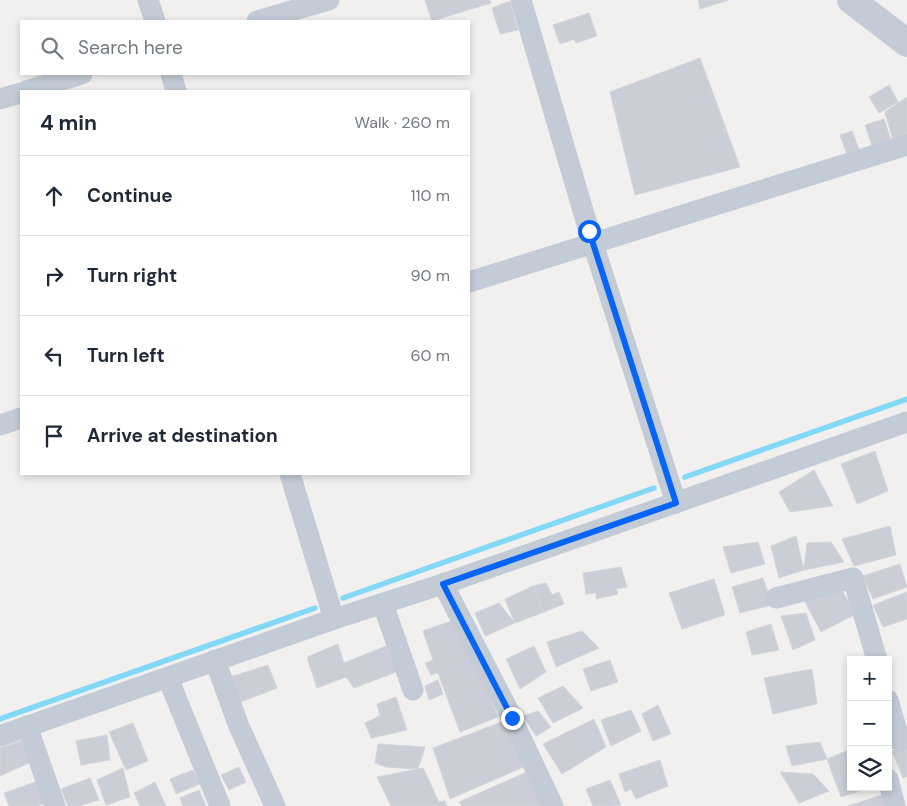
<!DOCTYPE html>
<meta charset="utf-8">
<style>
:root{--surface:#fff;--page:#f2f2f3;--text:#1f2937;--muted:#747a83;--line:#e0e1e3}
body{margin:0;font-family:"DM Sans",sans-serif;background:var(--page);color:var(--text)}
.controls{position:absolute;right:15px;bottom:15px;display:grid;overflow:hidden;border-radius:0px;box-shadow:0 2px 8px #0003}
.controls button{width:45px;height:45px;display:grid;place-items:center;padding:0;border:0;border-bottom:1px solid var(--line);background:var(--surface);color:var(--text);font:25px sans-serif}
.stop{position:absolute;width:15px;height:15px;margin:-11px;border:4px solid #0665f6;border-radius:50%;background:#fff}
.stop.end{background:#0665f6;border-color:#fff;box-shadow:0 1px 5px #0008}
.list{margin:0;padding:0;list-style:none}
h2{display:flex;justify-content:space-between;align-items:center;height:65px;margin:0;padding:0 20px;font-size:21px}
h2 small{font-size:16px;font-weight:400;color:var(--muted)}
.list li{display:grid;grid-template-columns:32px 1fr auto;gap:15px;align-items:center;box-sizing:border-box;height:80px;padding:0 20px;border-top:1px solid var(--line)}
.list b{display:block;font-size:19px;white-space:nowrap}
.list em{font-size:16px;font-style:normal;color:var(--muted)}
.icon{flex:none;width:28px;height:28px;fill:none;stroke:currentColor;stroke-width:2;stroke-linecap:round;stroke-linejoin:round}
.map{position:relative;flex:none;width:907px;height:806px;overflow:hidden}
.search{position:absolute;background:var(--surface);box-shadow:0 2px 8px #0003;left:20px;top:20px;width:450px;height:55px;display:flex;align-items:center;gap:12px;box-sizing:border-box;padding:0 18px;border-radius:0px;color:var(--muted);font-size:19px}
.panel{position:absolute;background:var(--surface);box-shadow:0 2px 8px #0003;left:20px;top:90px;width:450px;height:385px;border-radius:0px}
.map>svg:first-child{display:block}
.lines{fill:none;stroke-linecap:round;stroke-linejoin:round}
.stream{stroke:#83d9f5;stroke-width:5.5}
.building{fill:#cbced6;stroke:#d3d5dc}
.minor{stroke:#c2cbd6;stroke-width:21}
.tertiary{stroke:#c2cbd6;stroke-width:28}
.route{stroke:#0665f6;stroke-width:6}
</style>
<div class="map">
<svg width="907" height="806" viewBox="0 0 907 806">
<rect width="100%" height="100%" fill="#f2f0ef"/>
<g class="lines">
<!-- stream -->
<g class="stream">
<path d="M685,477L907,399"/>
<path d="M343,598L654,488"/>
<path d="M0,719L315,608"/>
</g>
</g>
<!-- building -->
<g class="building">
<path d="M425,0H490L491,3L432,21Z"/>
<path d="M698,0H729L700,9Z"/>
<path d="M510,1L518,30L500,34L492,8Z"/>
<path d="M589,13L597,36L576,43L574,39L560,44L553,25Z"/>
<path d="M700,58L740,167L635,195L610,92Z"/>
<path d="M889,85L898,102L879,113L869,97Z"/>
<path d="M907,97V138L894,143L885,112Z"/>
<path d="M884,119L892,143L873,149L865,125Z"/>
<path d="M852,131L859,149L847,154L840,135Z"/>
<path d="M875,451L888,491L857,504L841,464Z"/>
<path d="M814,470L833,506L790,512L779,492Z"/>
<path d="M890,526L896,555L854,566L842,539Z"/>
<path d="M796,536L804,570L779,578L771,546Z"/>
<path d="M758,542L765,564L731,573L723,547Z"/>
<path d="M831,542L844,562L804,570L807,543Z"/>
<path d="M900,564L907,587L873,599L863,576Z"/>
<path d="M621,567L627,587L616,589L618,594L596,599V593L586,594L583,573Z"/>
<path d="M763,578L772,605L740,613L732,587Z"/>
<path d="M714,579L725,615L682,629L669,593Z"/>
<path d="M546,583L552,595L559,592L564,604L544,612L533,586Z"/>
<path d="M533,586L544,612L515,623L505,599Z"/>
<path d="M840,587L856,614L821,632L802,596Z"/>
<path d="M907,592V619L883,627L873,605Z"/>
<path d="M499,603L515,623L485,636L475,613Z"/>
<path d="M806,613L815,640L793,650L781,616Z"/>
<path d="M460,618L498,717L460,732L438,673L431,675L425,663L433,660L423,631Z"/>
<path d="M771,624L779,650L752,655L746,632Z"/>
<path d="M582,631L599,648L556,667L547,642Z"/>
<path d="M338,644L344,663L386,646L396,672L354,688L346,677L317,688L307,657Z"/>
<path d="M534,646L546,672L520,689L506,659Z"/>
<path d="M610,660L618,682L591,691L583,669Z"/>
<path d="M268,665L277,688L238,703L230,677Z"/>
<path d="M812,669L817,704L773,714L764,678Z"/>
<path d="M438,680L443,694L429,700L425,686Z"/>
<path d="M563,686L583,708L553,723L538,698Z"/>
<path d="M396,697L407,730L371,738L365,723L380,716L377,704Z"/>
<path d="M658,705L671,734L653,741L642,714Z"/>
<path d="M631,710L641,731L611,746L601,720Z"/>
<path d="M538,711L551,727L536,736L523,716Z"/>
<path d="M512,718L528,765L450,799L433,748Z"/>
<path d="M594,719L606,747L562,774L543,744Z"/>
<path d="M133,723L148,761L126,770L109,732Z"/>
<path d="M107,735L110,760L81,765L76,741Z"/>
<path d="M21,741L29,763L0,776V748Z"/>
<path d="M820,742L827,759L792,766L786,746Z"/>
<path d="M378,744L425,747L418,769L386,767L375,763Z"/>
<path d="M907,746V776L903,778L892,751Z"/>
<path d="M851,749V787H872L841,797L827,759Z"/>
<path d="M660,760L668,786L636,799L631,789L625,792L619,774Z"/>
<path d="M239,767L246,782L229,790L221,775Z"/>
<path d="M123,768L130,797L106,805L97,780Z"/>
<path d="M423,768L439,802L445,801L447,806H391L377,777Z"/>
<path d="M193,770L200,784L176,794L170,779Z"/>
<path d="M529,771L543,806H462L459,802Z"/>
<path d="M780,772L813,774L829,791L799,803Z"/>
<path d="M90,778L99,800L78,806H68L61,789Z"/>
<path d="M610,780L621,805L593,806L586,789Z"/>
<path d="M38,781L46,803L37,806H9L4,793Z"/>
<path d="M155,782L166,806H140L134,793Z"/>
<path d="M199,790L206,806H183L180,798Z"/>
<path d="M882,795L886,806H848Z"/>
</g>
<g class="lines">
<!-- minor -->
<g class="minor">
<path d="M148,0L155,21"/>
<path d="M521,0L589,231L676,503"/>
<path d="M257,21L329,0"/>
<path d="M171,74L176,91"/>
<path d="M26,91L82,74"/>
<path d="M0,99L21,93"/>
<path d="M469,282L907,145"/>
<path d="M0,425L21,418"/>
<path d="M290,474L334,619"/>
<path d="M443,584L505,704L553,806"/>
<path d="M776,598L853,578L877,660"/>
<path d="M383,604L413,690"/>
<path d="M215,660L238,724L275,806"/>
<path d="M168,678L220,806"/>
<path d="M888,700L900,741"/>
<path d="M27,726L55,806"/>
<path d="M0,736L334,619L443,584L907,422"/>
<path d="M888,779L895,806"/>
</g>
<!-- tertiary -->
<path class="tertiary" d="M851,0L907,43"/>
</g>
<g class="lines">
<!-- route -->
<path class="route" d="M512,718L443,584L676,503L589,231"/>
</g>
</svg>
<div class="controls">
<button>+</button>
<button>−</button>
<button><svg class="icon" aria-label="layers" viewBox="0 0 24 24"><path d="M12 4l9 5-9 5-9-5zM3 14l9 5 9-5"/></svg></button>
</div>
<div class="stop" style="left:589px;top:231px"></div>
<div class="stop end" style="left:512px;top:718px"></div>
<div class="search"><svg class="icon" aria-label="search" viewBox="0 0 24 24"><circle cx="10" cy="10" r="6"/><path d="M15 15l6 6"/></svg>Search here</div>
<section class="panel">
<h2>4 min<small>Walk · 260 m</small></h2>
<ul class="list">
<li><svg class="icon" aria-label="ahead" viewBox="0 0 24 24"><path d="M12 20V5M6 11l6-6 6 6"/></svg><div><b>Continue</b></div><em>110 m</em></li>
<li><svg class="icon" aria-label="right" viewBox="0 0 24 24"><path d="M7 20v-9h11M14 6l5 5-5 5"/></svg><div><b>Turn right</b></div><em>90 m</em></li>
<li><svg class="icon" aria-label="left" viewBox="0 0 24 24"><path d="M17 20v-9H6M10 6l-5 5 5 5"/></svg><div><b>Turn left</b></div><em>60 m</em></li>
<li><svg class="icon" aria-label="arrive" viewBox="0 0 24 24"><path d="M6 21V4h12l-3 4 3 4H6"/></svg><div><b>Arrive at destination</b></div></li>
</ul>
</section>
</div>
